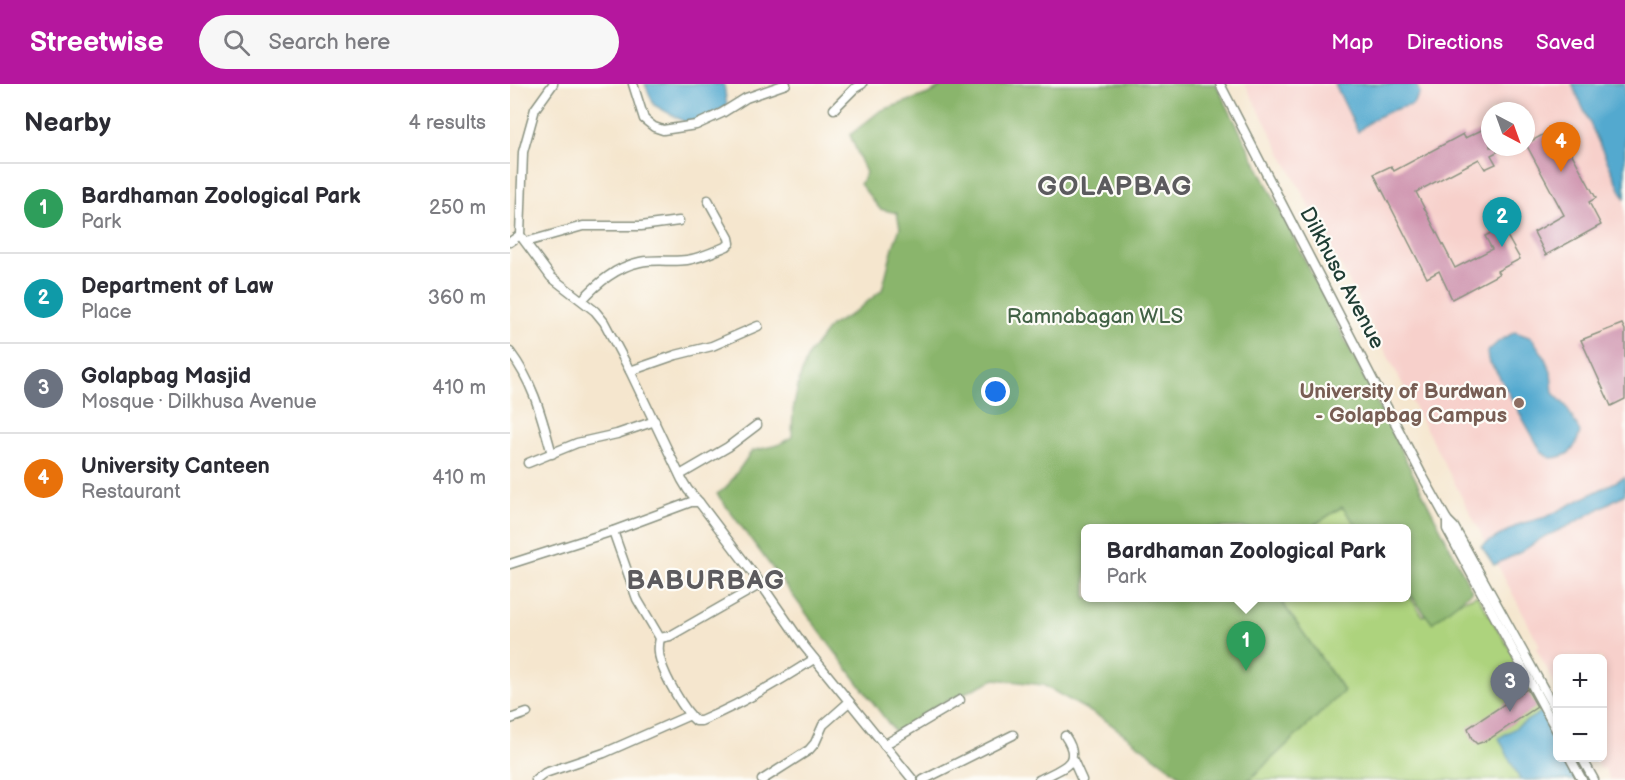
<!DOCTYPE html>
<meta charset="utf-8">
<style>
:root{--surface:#fff;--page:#f7f7f7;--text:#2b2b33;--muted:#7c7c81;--line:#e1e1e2;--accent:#b5179e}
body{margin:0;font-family:"Balsamiq Sans",sans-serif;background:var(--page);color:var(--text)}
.controls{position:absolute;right:18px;bottom:18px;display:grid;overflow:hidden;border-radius:9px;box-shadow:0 3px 9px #0003}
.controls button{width:54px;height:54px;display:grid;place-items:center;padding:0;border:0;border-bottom:2px solid var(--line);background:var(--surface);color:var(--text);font:30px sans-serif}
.compass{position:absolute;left:971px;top:18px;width:54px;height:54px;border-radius:50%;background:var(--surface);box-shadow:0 3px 9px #0003;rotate:139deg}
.you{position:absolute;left:486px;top:308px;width:21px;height:21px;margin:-15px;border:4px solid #fff;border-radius:50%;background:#1a73e8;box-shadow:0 0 0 9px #1a73e833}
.badge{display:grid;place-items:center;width:39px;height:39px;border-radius:50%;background:var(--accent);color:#fff;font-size:20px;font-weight:700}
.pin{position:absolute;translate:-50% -50px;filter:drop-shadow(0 2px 3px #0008)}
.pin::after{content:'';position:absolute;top:32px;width:21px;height:18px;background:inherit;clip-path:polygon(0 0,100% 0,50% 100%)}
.popup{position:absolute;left:571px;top:440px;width:330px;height:78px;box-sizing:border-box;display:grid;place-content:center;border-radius:9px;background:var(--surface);filter:drop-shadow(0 2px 4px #0005);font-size:20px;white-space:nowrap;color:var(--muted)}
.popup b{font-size:22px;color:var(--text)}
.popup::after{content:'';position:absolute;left:50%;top:100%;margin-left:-12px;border:12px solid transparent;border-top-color:var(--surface)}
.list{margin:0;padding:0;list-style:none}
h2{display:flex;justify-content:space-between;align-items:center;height:78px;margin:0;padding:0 24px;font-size:26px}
h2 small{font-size:20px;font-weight:400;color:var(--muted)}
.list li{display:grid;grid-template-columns:39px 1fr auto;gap:18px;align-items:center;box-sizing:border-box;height:90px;padding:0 24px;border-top:2px solid var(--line)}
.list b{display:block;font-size:22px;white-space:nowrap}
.list p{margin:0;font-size:20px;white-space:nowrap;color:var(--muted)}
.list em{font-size:20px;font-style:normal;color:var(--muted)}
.icon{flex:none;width:33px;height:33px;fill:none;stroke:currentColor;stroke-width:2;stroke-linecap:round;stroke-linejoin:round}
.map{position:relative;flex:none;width:1115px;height:696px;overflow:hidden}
header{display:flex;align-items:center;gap:36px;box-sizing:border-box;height:84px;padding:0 30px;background:var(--accent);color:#fff}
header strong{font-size:28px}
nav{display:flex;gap:33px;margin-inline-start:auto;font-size:21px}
.search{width:420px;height:54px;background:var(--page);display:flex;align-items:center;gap:15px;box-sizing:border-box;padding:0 21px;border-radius:33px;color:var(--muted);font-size:22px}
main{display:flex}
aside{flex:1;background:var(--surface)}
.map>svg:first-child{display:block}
.built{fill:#f7d0cb;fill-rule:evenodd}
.green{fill:#add37d;stroke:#668858;stroke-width:1.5}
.forest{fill:#8ab56c;stroke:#547950;stroke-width:1.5}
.water{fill:#52a9cf;stroke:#387382;stroke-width:1.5}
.building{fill:#ce92ad}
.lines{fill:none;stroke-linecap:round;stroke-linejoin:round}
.minor-casing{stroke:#8a9281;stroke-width:11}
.minor{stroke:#fff;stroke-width:8}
.education-dot{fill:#8d6e63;stroke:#fdfcf7;stroke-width:2}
.labels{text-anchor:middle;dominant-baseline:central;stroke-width:4.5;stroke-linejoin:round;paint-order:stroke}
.street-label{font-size:21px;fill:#1f3d34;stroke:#fdfcf7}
.park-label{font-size:21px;fill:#426246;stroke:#fdfcf7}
.education-label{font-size:21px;font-weight:bold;fill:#785e54;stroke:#fdfcf7;text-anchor:end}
.district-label{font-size:27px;font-weight:bold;letter-spacing:1.5px;fill:#5c5b5e;stroke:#fdfcf7}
</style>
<header>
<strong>Streetwise</strong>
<div class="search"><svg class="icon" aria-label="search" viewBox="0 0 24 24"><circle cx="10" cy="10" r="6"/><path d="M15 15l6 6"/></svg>Search here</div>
<nav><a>Map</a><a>Directions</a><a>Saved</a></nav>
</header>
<main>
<aside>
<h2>Nearby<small>4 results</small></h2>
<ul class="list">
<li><span class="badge" style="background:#2e9e5b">1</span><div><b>Bardhaman Zoological Park</b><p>Park</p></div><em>250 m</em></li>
<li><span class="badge" style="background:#0f9aa8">2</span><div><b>Department of Law</b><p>Place</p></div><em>360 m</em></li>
<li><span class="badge" style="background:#6b7280">3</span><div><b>Golapbag Masjid</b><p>Mosque · Dilkhusa Avenue</p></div><em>410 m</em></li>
<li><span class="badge" style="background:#e8710a">4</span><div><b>University Canteen</b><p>Restaurant</p></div><em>410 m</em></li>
</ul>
</aside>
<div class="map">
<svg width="1115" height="696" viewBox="0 0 1115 696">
<rect width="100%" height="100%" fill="#fdfcf7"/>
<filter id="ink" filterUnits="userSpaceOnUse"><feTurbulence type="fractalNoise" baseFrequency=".0167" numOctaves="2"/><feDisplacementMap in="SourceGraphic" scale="12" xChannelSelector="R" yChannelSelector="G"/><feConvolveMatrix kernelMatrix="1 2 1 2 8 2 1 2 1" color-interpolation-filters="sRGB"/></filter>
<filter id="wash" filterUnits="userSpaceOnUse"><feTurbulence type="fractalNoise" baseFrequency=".008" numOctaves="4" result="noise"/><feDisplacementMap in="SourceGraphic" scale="24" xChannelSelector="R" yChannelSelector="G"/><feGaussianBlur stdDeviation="1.35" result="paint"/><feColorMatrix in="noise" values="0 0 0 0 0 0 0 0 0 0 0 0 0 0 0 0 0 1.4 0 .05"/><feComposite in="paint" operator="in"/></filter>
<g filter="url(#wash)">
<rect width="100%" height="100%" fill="#f5e6ce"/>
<!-- built -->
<path class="built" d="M735,0H1115V696H1100L1094,684L1090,685L1084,674H1092V574H1048L1047,604L1026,564L1030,562ZM980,27H1016V63H980Z"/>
<!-- green -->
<g class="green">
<path d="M832,423L849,444H799Z"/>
<path d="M897,509L913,532L967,511L1047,643L1048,674H1066L1079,696H739L834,607L769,514H897Z"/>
</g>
<!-- forest -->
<path class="forest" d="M435,0H706L962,507L922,539L897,506V444H849L832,423L799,444H576V514H769L834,607L739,696H676L595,636L533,601L485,595L426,622L385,648L207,410L216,404L242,367L268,361L282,353L283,326L289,297L298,271L320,242L342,230L372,206L383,163L390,144L387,129L370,125L350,100L356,89L340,51L370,27L421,9Z"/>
<!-- water -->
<g class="water">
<path d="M135,0H214L217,22L182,42L144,21Z"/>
<path d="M825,0H906L910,9L902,21C882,25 862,33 848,48Z"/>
<path d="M1062,0H1115V116Z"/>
<path d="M1005,248L1022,254L1034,272L1041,288L1043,309L1056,322L1070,348C1065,366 1060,373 1040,374L1031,367L986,287L978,276L977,268L989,257Z"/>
<path d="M1115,393V410L1062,440L1032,454L1011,468L984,481L971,462L1010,440L1036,433Z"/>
<path d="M1039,623L1047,639L1048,674H1066L1078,696H1010L989,654Z"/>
</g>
<g id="blocks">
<!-- building -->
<g class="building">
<path d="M980,42V63H996L981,71L986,80L975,85L969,75L906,108L945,184L982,165L975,152L992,143L1010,175L987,187L989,190L942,215L929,187L917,194L864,90L881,82L884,87L953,50L955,54Z"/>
<path d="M1047,43L1086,114L1079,118L1091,141L1036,171L1024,148L1054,131L1016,60Z"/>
<path d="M1112,240L1115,246V315L1101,322L1071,256Z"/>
<path d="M1017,605L1027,623L978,656L967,660L962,655L958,644Z"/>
</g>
</g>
</g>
<g filter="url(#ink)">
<use href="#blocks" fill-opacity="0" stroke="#8a9281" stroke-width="1.5"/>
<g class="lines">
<!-- minor casing -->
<g class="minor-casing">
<g id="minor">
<path d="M43,0L25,25L13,68L10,151L41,193L85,227L94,238L120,287L172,396L178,406L189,418"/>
<path d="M123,0L134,35L144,43L153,46L186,41L212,29L236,14L276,0"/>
<path d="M710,0L912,391L937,436L944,443L1048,631"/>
<path d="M324,25L345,4L352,0"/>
<path d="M0,158L10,151"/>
<path d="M16,158L73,142H131L169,137"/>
<path d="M72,216C88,199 106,183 130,178C145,175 162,178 177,176C191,174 205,167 217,162L220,159L219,154L198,116"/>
<path d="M0,268C24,300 31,331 42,370"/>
<path d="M120,287L166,271L202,262L248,242"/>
<path d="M18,379L67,359L107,350L145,337"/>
<path d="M170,391L218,363L247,341"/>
<path d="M937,436V445L1048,649"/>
<path d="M103,447L127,515L150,554L160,552L251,500"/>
<path d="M0,480L103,447L181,418H189L251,500L294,562L403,696"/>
<path d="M150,554C148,563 148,570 151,578C155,593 174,627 186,637H191C231,620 267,599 304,575"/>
<path d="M0,635L17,629"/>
<path d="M374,661L450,616"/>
<path d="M1060,674L1072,696"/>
<path d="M1072,674L1084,696"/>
<path d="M563,676L572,696"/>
<path d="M26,696L35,689L94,669L180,631"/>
<path d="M252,696L299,666L305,659L313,641L339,618"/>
<path d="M413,696L503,651"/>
<path d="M529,696C552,684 574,680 555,652"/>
</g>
</g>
<!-- minor -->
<use href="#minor" class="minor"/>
</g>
</g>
<!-- markers -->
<circle class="education-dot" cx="1009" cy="319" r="6"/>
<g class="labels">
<!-- street labels -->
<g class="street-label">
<text transform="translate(832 194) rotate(62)">Dilkhusa Avenue</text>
</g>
<!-- park labels -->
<g class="park-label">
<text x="585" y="232">Ramnabagan WLS</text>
</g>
<!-- education labels -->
<g class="education-label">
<text x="997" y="307">University of Burdwan<tspan x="997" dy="24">- Golapbag Campus</tspan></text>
</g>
<!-- district labels -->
<g class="district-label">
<text x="605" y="103">GOLAPBAG</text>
<text x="196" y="497">BABURBAG</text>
</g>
</g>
</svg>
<div class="controls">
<button>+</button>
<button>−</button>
</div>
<svg class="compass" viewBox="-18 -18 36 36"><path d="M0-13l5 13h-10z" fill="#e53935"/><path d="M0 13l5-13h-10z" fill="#7c7c81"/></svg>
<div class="you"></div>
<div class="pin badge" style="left:736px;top:587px;background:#2e9e5b">1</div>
<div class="popup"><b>Bardhaman Zoological Park</b>Park</div>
<div class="pin badge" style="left:992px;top:163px;background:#0f9aa8">2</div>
<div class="pin badge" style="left:1000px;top:628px;background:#6b7280">3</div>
<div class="pin badge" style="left:1051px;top:88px;background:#e8710a">4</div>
</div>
</main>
